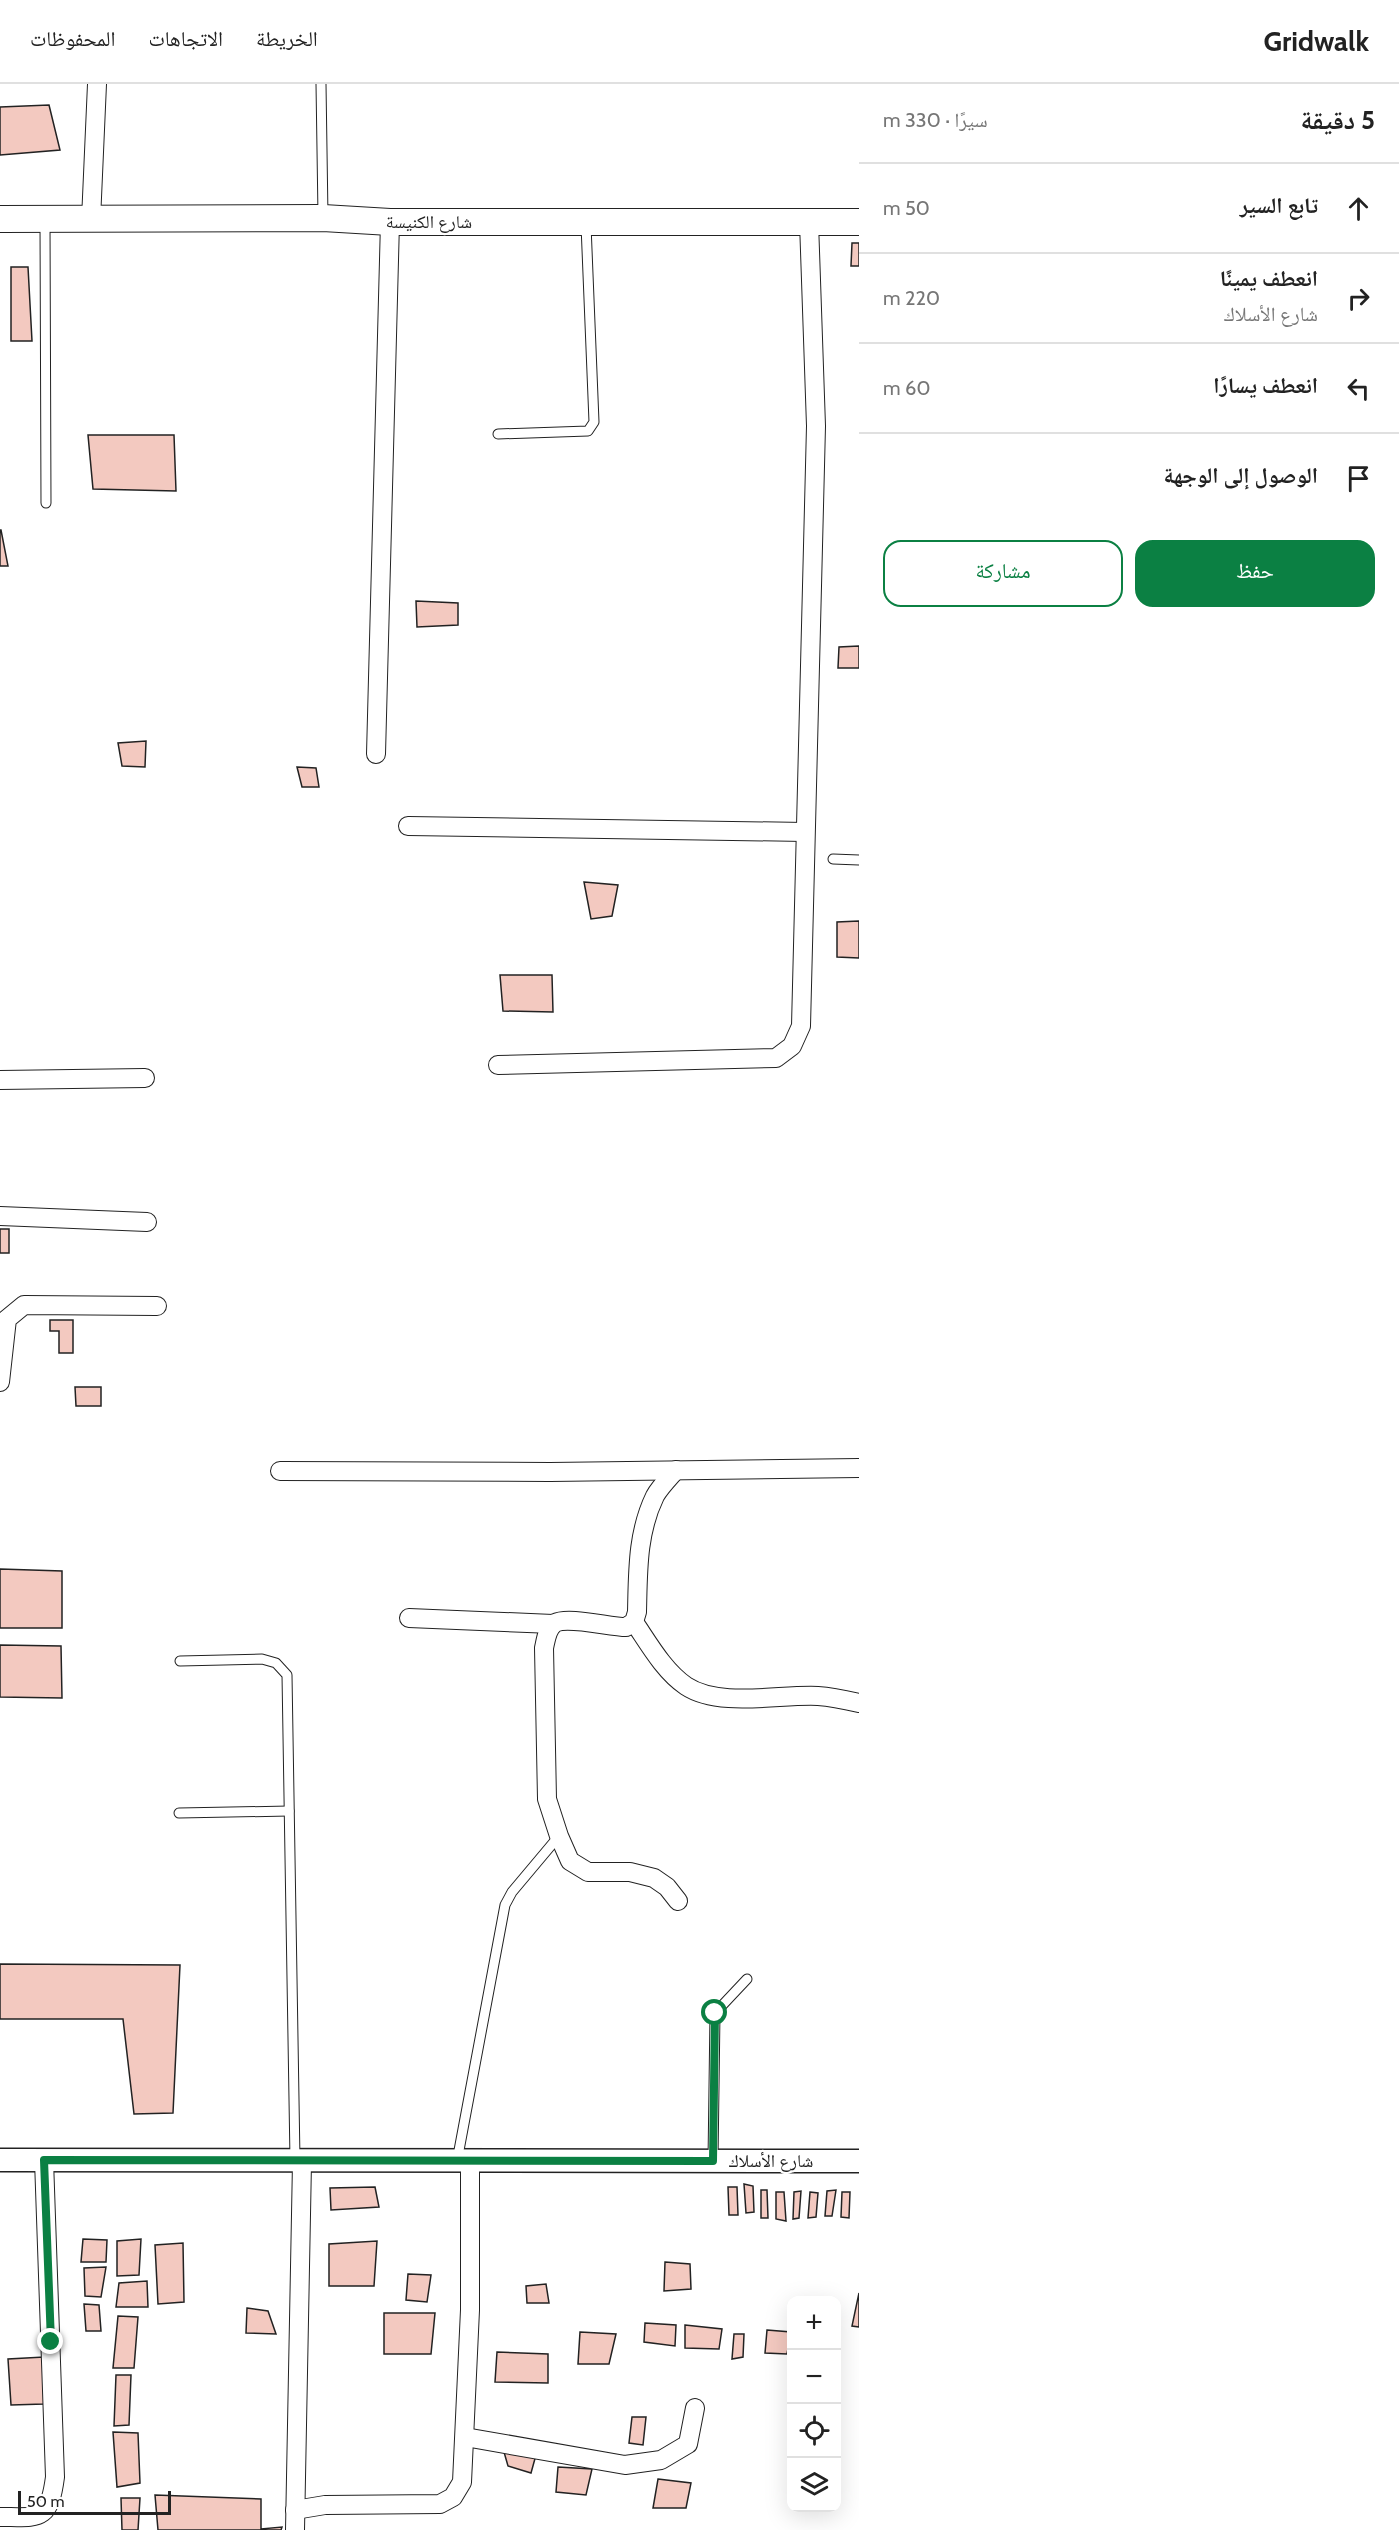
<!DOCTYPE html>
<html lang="ar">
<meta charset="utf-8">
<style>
:root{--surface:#fff;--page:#f6f6f6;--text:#222;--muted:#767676;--line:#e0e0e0;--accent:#0b8043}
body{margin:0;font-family:Cabin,"Noto Naskh Arabic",sans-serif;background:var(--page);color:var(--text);direction:rtl}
.controls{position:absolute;right:18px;bottom:18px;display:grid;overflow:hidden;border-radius:12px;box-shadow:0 6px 24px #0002}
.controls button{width:54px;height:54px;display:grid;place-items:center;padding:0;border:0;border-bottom:2px solid var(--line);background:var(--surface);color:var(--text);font:30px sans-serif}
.scale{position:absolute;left:18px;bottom:15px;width:153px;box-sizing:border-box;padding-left:6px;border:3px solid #222;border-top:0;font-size:16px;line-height:21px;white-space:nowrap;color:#222;-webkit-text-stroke:4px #fff;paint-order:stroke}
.stop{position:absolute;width:18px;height:18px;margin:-14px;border:4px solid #0b8043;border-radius:50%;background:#fff}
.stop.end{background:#0b8043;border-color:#fff;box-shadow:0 2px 6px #0008}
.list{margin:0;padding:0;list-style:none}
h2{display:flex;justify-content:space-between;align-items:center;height:78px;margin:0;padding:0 24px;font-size:26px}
h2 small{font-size:20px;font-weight:400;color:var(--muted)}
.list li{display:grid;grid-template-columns:39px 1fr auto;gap:18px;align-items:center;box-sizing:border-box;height:90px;padding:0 24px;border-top:2px solid var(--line)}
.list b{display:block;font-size:22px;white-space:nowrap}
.list p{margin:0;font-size:20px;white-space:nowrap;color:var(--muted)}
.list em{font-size:20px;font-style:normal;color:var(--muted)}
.actions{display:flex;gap:12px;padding:18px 24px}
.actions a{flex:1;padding:14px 0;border:2px solid var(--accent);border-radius:18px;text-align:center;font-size:21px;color:var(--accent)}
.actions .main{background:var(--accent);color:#fff}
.icon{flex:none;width:33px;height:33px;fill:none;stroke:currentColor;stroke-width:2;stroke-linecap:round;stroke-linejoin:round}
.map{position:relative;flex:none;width:859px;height:2446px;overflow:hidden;direction:ltr}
header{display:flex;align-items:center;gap:36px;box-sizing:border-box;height:84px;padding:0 30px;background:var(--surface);border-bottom:2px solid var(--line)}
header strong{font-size:28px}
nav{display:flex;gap:33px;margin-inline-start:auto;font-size:21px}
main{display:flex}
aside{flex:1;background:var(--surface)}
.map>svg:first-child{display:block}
.building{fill:#f3c9c0;stroke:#222;stroke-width:1.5}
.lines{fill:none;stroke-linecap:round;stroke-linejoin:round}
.service-casing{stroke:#222;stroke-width:11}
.minor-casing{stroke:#222;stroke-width:20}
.tertiary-casing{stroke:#222;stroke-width:25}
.secondary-casing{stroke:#222;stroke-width:28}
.service{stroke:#fff;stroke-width:9}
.minor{stroke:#fff;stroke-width:18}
.tertiary{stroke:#fff;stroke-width:22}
.secondary{stroke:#fff;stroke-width:26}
.route{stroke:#0b8043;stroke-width:8}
.labels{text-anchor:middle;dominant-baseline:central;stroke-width:4.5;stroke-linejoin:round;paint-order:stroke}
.street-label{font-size:18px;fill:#222;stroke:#fff}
</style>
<header>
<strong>Gridwalk</strong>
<nav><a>الخريطة</a><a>الاتجاهات</a><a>المحفوظات</a></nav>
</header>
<main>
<aside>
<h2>5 دقيقة<small>سيرًا · 330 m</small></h2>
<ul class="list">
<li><svg class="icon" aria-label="ahead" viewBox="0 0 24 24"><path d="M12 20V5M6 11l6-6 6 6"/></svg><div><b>تابع السير</b></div><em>50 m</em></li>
<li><svg class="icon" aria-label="right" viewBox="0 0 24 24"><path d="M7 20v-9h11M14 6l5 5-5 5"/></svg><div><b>انعطف يمينًا</b><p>شارع الأسلاك</p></div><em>220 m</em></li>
<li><svg class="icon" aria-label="left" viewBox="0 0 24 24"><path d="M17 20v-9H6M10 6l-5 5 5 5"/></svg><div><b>انعطف يسارًا</b></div><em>60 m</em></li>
<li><svg class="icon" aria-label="arrive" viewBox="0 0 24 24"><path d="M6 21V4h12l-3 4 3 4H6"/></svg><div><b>الوصول إلى الوجهة</b></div></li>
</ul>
<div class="actions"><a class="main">حفظ</a><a>مشاركة</a></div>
</aside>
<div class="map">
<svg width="859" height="2446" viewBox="0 0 859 2446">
<rect width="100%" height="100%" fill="#fff"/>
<!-- building -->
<g class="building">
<path d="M49,21L60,66L0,71V23Z"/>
<path d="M852,159H859V182H851Z"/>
<path d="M11,183H28L32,257H11Z"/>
<path d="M88,351H174L176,407L93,405Z"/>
<path d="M0,446H1L8,482H0Z"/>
<path d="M416,517L458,519V541L417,543Z"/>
<path d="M859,562V584H838L839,563Z"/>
<path d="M146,657L145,683L122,682L118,659Z"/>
<path d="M297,683L316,684L319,703H302Z"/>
<path d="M584,798L618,801L612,832L591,835Z"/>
<path d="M859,837V874L837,873V838Z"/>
<path d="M500,891H552L553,928L503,927Z"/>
<rect x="0" y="1145" width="9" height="24"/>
<path d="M50,1236H73V1269H59V1247H50Z"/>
<path d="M75,1303H101V1322H76Z"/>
<path d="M0,1485L62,1487V1544H0Z"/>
<path d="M0,1561L61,1562L62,1614L0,1613Z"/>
<path d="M0,1880L180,1881L173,2029L134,2030L123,1935H0Z"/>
<path d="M744,2100L753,2102L754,2128L746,2129Z"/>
<path d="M375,2103L379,2123L331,2126L330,2104Z"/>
<path d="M728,2103H737L738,2131H729Z"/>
<path d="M761,2106H767L768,2134H761Z"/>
<path d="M836,2106L832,2132H825L827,2107Z"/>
<path d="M801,2107L799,2134L793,2135L794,2108Z"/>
<path d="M776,2108H784L786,2137L776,2135Z"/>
<path d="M810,2108L818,2109L816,2133L808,2134Z"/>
<path d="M842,2108H850L849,2134L841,2133Z"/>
<path d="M83,2155L107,2156L106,2178H81Z"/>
<path d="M141,2155L139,2191L117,2192V2157Z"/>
<path d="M377,2157L374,2202H329V2160Z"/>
<path d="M183,2159L184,2218L158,2220L155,2161Z"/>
<path d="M665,2178L690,2180L691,2205L664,2207Z"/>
<path d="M106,2183L101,2213L85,2212L84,2184Z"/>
<path d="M408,2190L431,2191L427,2218L406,2216Z"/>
<path d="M147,2197L148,2223H116L119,2199Z"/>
<path d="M546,2200L549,2219H527L526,2202Z"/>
<path d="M859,2209V2243L852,2242Z"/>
<path d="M84,2220L99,2221L101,2247H86Z"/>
<path d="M247,2224L268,2227L276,2250L246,2249Z"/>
<path d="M384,2229H435L431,2270H384Z"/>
<path d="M118,2232L138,2233L134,2284H113Z"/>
<path d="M645,2239L676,2241L675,2262L644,2258Z"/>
<path d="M685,2241L722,2245L719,2265L685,2264Z"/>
<path d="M767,2246L791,2248L787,2270L765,2269Z"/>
<path d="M580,2248L616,2250L609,2280H578Z"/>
<path d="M734,2250H744L743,2273L732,2275Z"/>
<path d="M497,2268L548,2270V2299L495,2298Z"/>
<path d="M44,2273V2320L11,2321L8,2275Z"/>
<path d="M116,2291H131L129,2341L114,2342Z"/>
<path d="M632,2333H646L643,2361L629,2359Z"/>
<path d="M113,2348L138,2349L140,2399L117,2403Z"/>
<path d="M504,2368L536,2371L531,2389L508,2382Z"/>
<path d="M558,2383L592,2385L586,2411L556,2408Z"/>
<path d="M658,2395L691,2399L686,2424H653Z"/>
<path d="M155,2411L261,2415V2445L282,2443L281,2446H158Z"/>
<path d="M121,2414H140L138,2446H122Z"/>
</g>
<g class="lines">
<!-- service casing -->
<g class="service-casing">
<g id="service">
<path d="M321,0L323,132"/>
<path d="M45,137L46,419"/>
<path d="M498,350L588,347L594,338L586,141"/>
<path d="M833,775L859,776"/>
<path d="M180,1577L262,1575L276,1579L287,1591L295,2076"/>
<path d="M179,1729L289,1727"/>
<path d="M457,2077L505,1821L512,1808L559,1752"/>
<path d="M713,2077L715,1929L747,1895"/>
</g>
</g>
<!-- minor casing -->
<g class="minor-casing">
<g id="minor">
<path d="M91,136L97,0"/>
<path d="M376,670L390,138"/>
<path d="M408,742L805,748"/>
<path d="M498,981L776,974L792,962L801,942L816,342L809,138"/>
<path d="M0,996L145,994"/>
<path d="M0,1132L147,1138"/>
<path d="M0,1298L7,1235L24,1221L157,1222"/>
<path d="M676,1386C669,1394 660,1403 655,1412C637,1449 638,1488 637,1528L634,1538L626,1543C610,1543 568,1532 555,1539C547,1544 546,1555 544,1564L547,1715L559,1752L570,1777L588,1788H630L654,1794L667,1803L678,1817"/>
<path d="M280,1387L550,1388L859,1384"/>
<path d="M409,1534L553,1540"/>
<path d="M634,1538C649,1560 664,1587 686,1602C719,1624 780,1610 818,1612C832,1613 846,1616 859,1619"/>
<path d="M465,2353L625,2381L661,2376L688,2360L695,2324"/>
<path d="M295,2426L325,2421L440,2420L453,2413L462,2398L470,2226V2077"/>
<path d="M0,2433C40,2433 49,2438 55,2393L44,2076"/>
<path d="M295,2446L302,2078"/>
</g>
</g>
<!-- tertiary casing -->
<g class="tertiary-casing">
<path id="tertiary" d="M0,2076L859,2077"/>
</g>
<!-- secondary casing -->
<g class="secondary-casing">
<path id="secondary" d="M0,135L323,134L390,138H859"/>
</g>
<!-- service -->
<use href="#service" class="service"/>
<!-- minor -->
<use href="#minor" class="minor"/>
<!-- tertiary -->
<use href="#tertiary" class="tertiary"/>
<!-- secondary -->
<use href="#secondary" class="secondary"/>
</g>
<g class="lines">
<!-- route -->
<path class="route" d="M51,2258L44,2076L713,2077L715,1929"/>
</g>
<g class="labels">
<!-- street labels -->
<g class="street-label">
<text x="429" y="138">شارع الكنيسة</text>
<text x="771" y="2077">شارع الأسلاك</text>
</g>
</g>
</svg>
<div class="controls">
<button>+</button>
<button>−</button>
<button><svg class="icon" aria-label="locate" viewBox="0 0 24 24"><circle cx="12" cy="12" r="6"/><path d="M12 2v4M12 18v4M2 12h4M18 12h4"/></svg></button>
<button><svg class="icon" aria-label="layers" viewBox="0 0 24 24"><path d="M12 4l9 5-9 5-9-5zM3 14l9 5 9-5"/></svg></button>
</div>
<div class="scale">50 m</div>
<div class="stop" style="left:715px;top:1929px"></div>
<div class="stop end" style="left:51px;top:2258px"></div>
</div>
</main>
